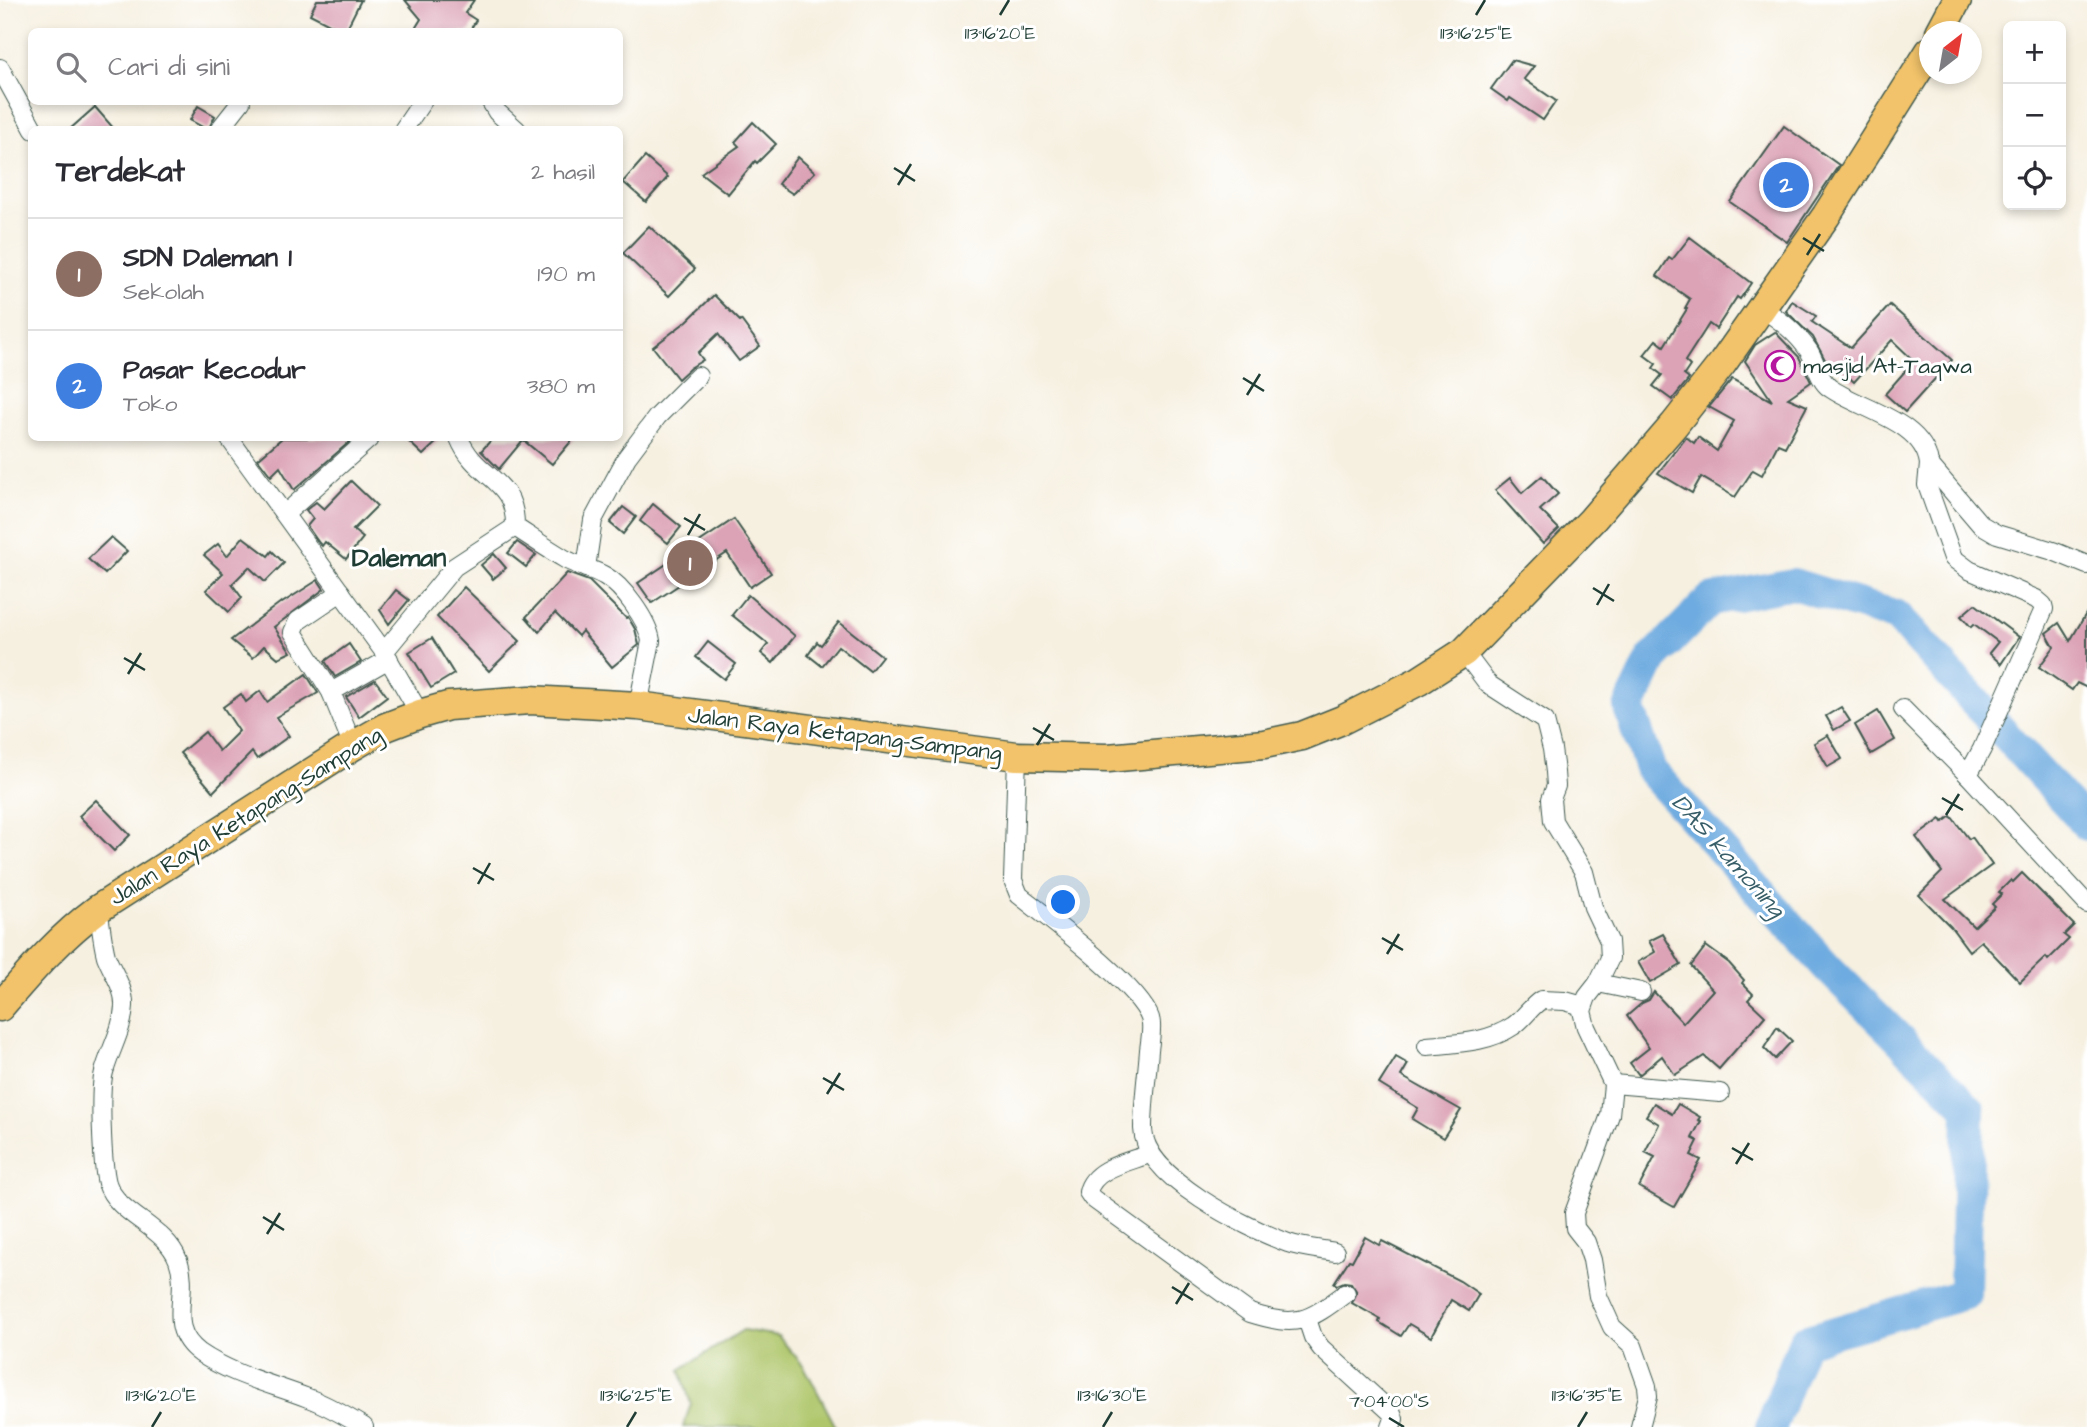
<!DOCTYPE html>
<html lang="id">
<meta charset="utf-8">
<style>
:root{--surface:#fff;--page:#f7f7f7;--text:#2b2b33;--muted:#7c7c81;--line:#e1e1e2;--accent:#b5179e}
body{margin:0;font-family:"Architects Daughter",sans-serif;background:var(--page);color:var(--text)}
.controls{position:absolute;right:21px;top:21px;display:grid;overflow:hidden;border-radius:10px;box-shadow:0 4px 10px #0003}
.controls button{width:63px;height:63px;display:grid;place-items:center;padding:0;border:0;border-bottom:2px solid var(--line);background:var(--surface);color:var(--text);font:35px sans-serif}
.compass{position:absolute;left:1919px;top:21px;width:63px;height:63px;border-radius:50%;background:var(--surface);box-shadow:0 4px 10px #0003;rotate:31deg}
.you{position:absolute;left:1064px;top:903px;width:24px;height:24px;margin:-18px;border:5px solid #fff;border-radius:50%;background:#1a73e8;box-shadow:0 0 0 10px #1a73e833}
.badge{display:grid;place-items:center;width:46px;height:46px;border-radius:50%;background:var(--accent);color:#fff;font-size:23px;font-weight:700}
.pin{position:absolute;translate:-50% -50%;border:4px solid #fff;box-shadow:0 2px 7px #0006}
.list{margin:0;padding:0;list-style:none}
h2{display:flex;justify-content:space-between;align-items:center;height:91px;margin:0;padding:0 28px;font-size:30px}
h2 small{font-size:23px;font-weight:400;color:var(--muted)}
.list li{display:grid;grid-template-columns:46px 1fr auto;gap:21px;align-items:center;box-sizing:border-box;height:112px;padding:0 28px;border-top:2px solid var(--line)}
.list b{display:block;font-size:26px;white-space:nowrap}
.list p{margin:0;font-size:23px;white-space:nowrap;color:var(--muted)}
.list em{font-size:23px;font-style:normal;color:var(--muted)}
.icon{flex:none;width:38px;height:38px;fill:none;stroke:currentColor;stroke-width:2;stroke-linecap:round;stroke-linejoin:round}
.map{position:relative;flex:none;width:2087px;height:1427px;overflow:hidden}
.search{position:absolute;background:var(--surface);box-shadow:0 4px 10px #0003;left:28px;top:28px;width:595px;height:77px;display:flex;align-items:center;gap:18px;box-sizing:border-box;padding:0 24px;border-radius:10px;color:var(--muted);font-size:26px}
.panel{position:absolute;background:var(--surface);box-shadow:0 4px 10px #0003;left:28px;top:126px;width:595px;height:315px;border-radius:10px}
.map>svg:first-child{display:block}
.green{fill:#afc66b;stroke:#678250;stroke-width:2}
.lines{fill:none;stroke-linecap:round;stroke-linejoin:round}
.river{stroke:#6eabe0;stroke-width:32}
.building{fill:#dca3b6}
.minor-casing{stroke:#3f584e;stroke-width:20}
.primary-casing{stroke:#3f584e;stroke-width:31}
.minor{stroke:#fff;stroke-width:18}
.primary{stroke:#f2c36a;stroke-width:28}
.ticks{fill:none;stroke:#1f3d34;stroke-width:2.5}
.labels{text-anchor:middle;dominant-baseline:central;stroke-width:6;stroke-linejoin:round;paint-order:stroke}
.poi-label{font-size:23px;fill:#1f3d34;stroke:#fff;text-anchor:start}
.street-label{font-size:23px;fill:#1f3d34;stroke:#fff}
.water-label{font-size:24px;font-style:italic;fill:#375e68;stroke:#fff}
.quarter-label{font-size:26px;font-weight:bold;fill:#1f3d34;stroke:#fff}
.ticks-label{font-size:18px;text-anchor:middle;fill:#1f3d34;stroke:#fff;stroke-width:6;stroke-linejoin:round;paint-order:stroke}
</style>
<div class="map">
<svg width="2087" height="1427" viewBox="0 0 2087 1427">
<rect width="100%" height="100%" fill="#fff"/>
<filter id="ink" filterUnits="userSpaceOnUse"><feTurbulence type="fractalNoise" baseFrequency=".0143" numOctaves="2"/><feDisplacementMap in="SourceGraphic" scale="14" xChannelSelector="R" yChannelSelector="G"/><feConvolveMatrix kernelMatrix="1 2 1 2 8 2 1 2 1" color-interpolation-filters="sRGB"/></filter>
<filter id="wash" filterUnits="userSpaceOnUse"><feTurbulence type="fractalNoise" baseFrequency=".00686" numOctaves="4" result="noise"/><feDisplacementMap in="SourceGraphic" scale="28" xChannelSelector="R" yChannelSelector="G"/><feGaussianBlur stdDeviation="1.57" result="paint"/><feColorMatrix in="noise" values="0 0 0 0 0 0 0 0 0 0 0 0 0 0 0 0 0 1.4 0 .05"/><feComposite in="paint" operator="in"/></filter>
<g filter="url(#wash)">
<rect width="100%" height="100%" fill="#f6f0e0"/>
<!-- green -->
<path class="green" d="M743,1330L778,1336L804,1366L836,1427H683L691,1404L680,1370Z"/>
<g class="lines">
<!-- river -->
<path class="river" d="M1771,1427L1804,1341L1965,1294L1969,1109L1827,967L1651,771L1629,708L1652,659L1710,600L1793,584L1897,616L2087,825"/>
</g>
<g id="blocks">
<!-- building -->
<g class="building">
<path d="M317,0H361L345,32L310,14Z"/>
<path d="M405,0H474L465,13L476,20L469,32H413L421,19Z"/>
<path d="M1512,60L1534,66L1524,79L1556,101L1543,120L1510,98L1508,101L1491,89Z"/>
<path d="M198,106L215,116L208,130L190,120Z"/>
<path d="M95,107L115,130H69Z"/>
<path d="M753,122L776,144L757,163L755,161L728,194L701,173L739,146L735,142Z"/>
<path d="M1784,126L1839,165L1787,242L1730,202Z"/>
<path d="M645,157L668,177L646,202L623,182Z"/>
<path d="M798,157L815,172L793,194L778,184Z"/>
<path d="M649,226L695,269L669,296L623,253Z"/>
<path d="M1690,237L1751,283L1740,299L1737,297L1716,329L1709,324L1685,361L1690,366L1684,375L1689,379L1672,400L1653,386L1662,375L1653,368L1656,364L1644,355L1656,340L1664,346L1687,309L1685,308L1690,299L1657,276L1669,258L1672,260Z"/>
<path d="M714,295L740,321L741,320L760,346L739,361L718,334L698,353L703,360L690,368L678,379L653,347L687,321Z"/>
<path d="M1792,301L1816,316L1812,322L1851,348L1890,305L1952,360L1905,412L1885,394L1914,361L1892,340L1854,382L1836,365L1830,369L1813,337L1786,311Z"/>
<path d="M1775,332L1799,357L1811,382L1788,398L1807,406L1785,447L1778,444L1762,475L1753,470L1735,497L1701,477L1692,493L1658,473L1686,437L1694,443L1698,437L1717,451L1734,421L1709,407L1732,379L1772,401L1745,361L1755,345Z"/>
<path d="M282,438H354L294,490L280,467L271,476L258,459Z"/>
<path d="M405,438H441L423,455Z"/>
<path d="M493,438H574L552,464L523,440L499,469L481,451Z"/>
<path d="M1542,476L1558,494L1540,510L1559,529L1543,544L1495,490L1510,478L1522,493Z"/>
<path d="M351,481L377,506L353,530L363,538L346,559L325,542L322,546L319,543L307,526L313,519L306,510L316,502L324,509Z"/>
<path d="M653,504L681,527L668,543L640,521Z"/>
<path d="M623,507L636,517L623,534L610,523Z"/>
<path d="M734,519L771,573L750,587L727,553L652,603L638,583Z"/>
<path d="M111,537L127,551L105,574L88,559Z"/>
<path d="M243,537L268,556L272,551L284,563L265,582L249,567L232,584L242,598L229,612L206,590L223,573L204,555L218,544L227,556Z"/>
<path d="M517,542L536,555L526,567L508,553Z"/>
<path d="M494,554L506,568L493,579L481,565Z"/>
<path d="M567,573L589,581L626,618L628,617L635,629L639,645L612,667L582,631L578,636L555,613L539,632L526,617Z"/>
<path d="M318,580L324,589L274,627L291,652L278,658L264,646L253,658L231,640L281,602L282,603Z"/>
<path d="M464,587L520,641L489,671L437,617Z"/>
<path d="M396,590L409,600L389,624L380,610Z"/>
<path d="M748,595L795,636L773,663L761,653L768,644L732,615Z"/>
<path d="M1975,604L2019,637L2001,664L1989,653L1998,642L1974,624L1971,627L1961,616Z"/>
<path d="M2087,612V688L2077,683L2072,690L2039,667L2054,647L2046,633L2059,623L2070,641Z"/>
<path d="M839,622L882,656L870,671L838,646L822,666L808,655L817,642L821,645Z"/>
<path d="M432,638L454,674L431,688L409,652Z"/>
<path d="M708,642L736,664L724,679L696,657Z"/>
<path d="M349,644L361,662L335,677L325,661Z"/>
<path d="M306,674L318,693L276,717L289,736L257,759L252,752L213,792L180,753L205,732L219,751L239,731L223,707L241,694L246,702L260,691L267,702Z"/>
<path d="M375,680L387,696L359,717L346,697Z"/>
<path d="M1841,707L1850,721L1834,730L1826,716Z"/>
<path d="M1878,711L1895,740L1871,754L1855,725Z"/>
<path d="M1828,735L1842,759L1828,767L1814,743Z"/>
<path d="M96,800L130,835L114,851L79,816Z"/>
<path d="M1951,816L1969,839L1972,837L1992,865L1945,899L1974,927L1995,907L1992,904L2002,894L1999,892L2011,880L2013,882L2022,873L2074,925L2064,935L2069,939L2048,960L2046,957L2020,982L1981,941L1969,951L1951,927L1919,895L1942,872L1916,837L1941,819L1943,822Z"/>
<path d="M1663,934L1681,965L1650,983L1638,962L1655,952L1649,941Z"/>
<path d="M1706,946L1729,963L1744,980L1742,983L1753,994L1748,1000L1765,1016L1719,1069L1704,1056L1675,1075L1662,1056L1639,1075L1630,1063L1649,1048L1627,1016L1642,1003L1649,1000L1654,992L1683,1023L1713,990L1691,966Z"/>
<path d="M1777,1027L1792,1041L1775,1059L1764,1048Z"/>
<path d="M1396,1057L1408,1064L1401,1076L1461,1110L1443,1138L1412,1119L1418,1108L1379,1084Z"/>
<path d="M1654,1103L1672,1114L1678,1104L1700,1117L1698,1120L1701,1121L1692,1138L1698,1141L1691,1155L1701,1160L1674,1207L1639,1187L1655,1157L1645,1152L1659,1124L1646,1116Z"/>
<path d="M1365,1237L1379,1245L1382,1241L1460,1281L1479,1294L1469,1311L1451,1300L1431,1337L1409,1324L1401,1336L1379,1322L1380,1319L1352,1303L1357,1292L1351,1283L1344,1282L1337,1285L1334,1283L1349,1260L1352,1261Z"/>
</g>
</g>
</g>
<g filter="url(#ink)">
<use href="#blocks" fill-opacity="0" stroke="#3f584e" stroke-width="2"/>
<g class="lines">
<!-- minor casing -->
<g class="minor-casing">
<g id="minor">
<path d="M0,68L34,130"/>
<path d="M491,102L497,112L517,130"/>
<path d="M219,130L241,102"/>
<path d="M403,130L422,102"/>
<path d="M1762,308C1781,321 1796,332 1809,351C1816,362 1819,381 1830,388C1859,409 1924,421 1929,464L1980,524L1997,534L2053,551L2087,565"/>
<path d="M229,438L384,652L420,714"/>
<path d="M459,438C476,480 516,477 515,527C532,538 548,549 565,559C578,566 593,569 605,576C623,586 648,621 651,641L638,706"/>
<path d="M1929,464L1927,485L1953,558L1969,570L2036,599L2043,605L2044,609L1982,749L1968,775L2087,904"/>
<path d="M285,514L370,438"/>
<path d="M586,568L593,520L627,457L657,417L698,376"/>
<path d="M341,592L298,621L293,632L331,692L353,746"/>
<path d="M384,652L454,567L515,527"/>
<path d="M1464,652L1488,684L1545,721L1552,749L1555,772L1556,786L1551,799L1553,821L1584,872L1593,907L1609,941L1610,958L1598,983L1587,997L1582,1011L1586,1027L1613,1084L1610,1115L1574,1213L1575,1228L1586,1242L1592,1260L1598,1296L1612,1327L1633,1346L1647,1386L1648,1396L1640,1427"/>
<path d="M331,692L389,659"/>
<path d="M1903,709L1968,775"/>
<path d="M1017,756L1013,880L1019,895C1048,918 1139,986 1150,1018C1153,1027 1150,1041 1149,1050C1147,1076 1143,1103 1143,1129C1144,1178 1247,1228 1288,1243C1302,1248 1319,1249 1335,1252"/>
<path d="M98,909C101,924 102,941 106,956C112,972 125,988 124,1006C123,1029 110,1050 104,1072C99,1090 102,1164 107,1183C117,1215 165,1226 178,1260C191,1294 164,1327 200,1353C232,1375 272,1384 308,1398C327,1405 346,1416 364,1427"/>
<path d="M1598,983L1641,992"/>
<path d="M1427,1046C1456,1043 1488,1043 1513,1026C1524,1019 1530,1007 1541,1000L1565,1001L1583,1006"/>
<path d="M1613,1084L1720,1093"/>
<path d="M1149,1154C1129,1162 1093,1168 1088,1192L1092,1198L1250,1313C1298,1328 1307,1322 1346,1293"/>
<path d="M1307,1319L1313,1337L1321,1348L1392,1413L1394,1419L1391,1427"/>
</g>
</g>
<!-- primary casing -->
<g class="primary-casing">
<g id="primary">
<path d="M1940,32L1957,0"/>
<path d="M0,1007C31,971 60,937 98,909L353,746L386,727L420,714L448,706L530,700L638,706L1017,756L1108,758L1264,744L1302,736L1342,720L1419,681L1464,652L1592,520L1674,425L1722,364L1826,216L1930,51"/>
</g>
</g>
<!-- minor -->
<use href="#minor" class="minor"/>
<!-- primary -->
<use href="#primary" class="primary"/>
</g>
</g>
<!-- ticks -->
<path class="ticks" d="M1000,15L1009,0M1476,15L1485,0M894,168L915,181M898,185L911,164M1803,238L1824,251M1807,255L1820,234M1243,378L1264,391M1247,395L1260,374M684,518L705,530M688,535L700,514M1593,588L1614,601M1597,605L1609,584M124,658L145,670M128,674L141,653M1033,728L1054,740M1037,745L1050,724M1942,798L1963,810M1946,815L1959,794M473,868L494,880M478,884L490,863M1382,938L1403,950M1387,954L1399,934M823,1078L844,1090M827,1094L840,1073M1732,1148L1753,1160M1736,1164L1749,1143M263,1217L284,1230M267,1234L280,1213M1172,1287L1193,1300M1176,1304L1189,1283M1389,1418L1404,1427M152,1427L161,1412M627,1427L636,1412M1103,1427L1112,1412M1578,1427L1587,1412"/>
<!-- icons -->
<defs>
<g id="mosque-ring" transform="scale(1.575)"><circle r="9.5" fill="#fff" stroke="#b5179e" stroke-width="1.5"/><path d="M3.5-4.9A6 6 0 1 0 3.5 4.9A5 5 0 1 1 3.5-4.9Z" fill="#b5179e"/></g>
</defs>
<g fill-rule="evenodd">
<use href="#mosque-ring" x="1780" y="366"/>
</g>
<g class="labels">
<!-- poi labels -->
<g class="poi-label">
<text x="1803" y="366">masjid At-Taqwa</text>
</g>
<!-- street labels -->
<g class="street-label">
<text transform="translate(845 734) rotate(7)">Jalan Raya Ketapang-Sampang</text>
<text transform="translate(246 816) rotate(-32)">Jalan Raya Ketapang-Sampang</text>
</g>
<!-- water labels -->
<g class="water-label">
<text transform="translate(1728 856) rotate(48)">DAS kamoning</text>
</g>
<!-- quarter labels -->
<g class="quarter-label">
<text x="399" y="558">Daleman</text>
</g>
</g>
<g class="ticks-label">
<text x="1000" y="39">113°16'20"E</text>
<text x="1476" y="39">113°16'25"E</text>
<text x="161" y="1401">113°16'20"E</text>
<text x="636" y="1401">113°16'25"E</text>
<text x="1112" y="1401">113°16'30"E</text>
<text x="1587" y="1401">113°16'35"E</text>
<text x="1389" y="1407">7°04'00"S</text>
</g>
</svg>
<div class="controls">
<button>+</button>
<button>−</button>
<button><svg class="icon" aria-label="locate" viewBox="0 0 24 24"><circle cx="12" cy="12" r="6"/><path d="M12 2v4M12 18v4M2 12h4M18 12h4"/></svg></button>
</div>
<svg class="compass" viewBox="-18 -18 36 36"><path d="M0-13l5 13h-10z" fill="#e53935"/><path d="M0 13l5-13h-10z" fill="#7c7c81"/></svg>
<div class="you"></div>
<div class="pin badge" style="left:690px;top:563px;background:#8d6e63">1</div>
<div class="pin badge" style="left:1786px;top:185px;background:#3f7fe0">2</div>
<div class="search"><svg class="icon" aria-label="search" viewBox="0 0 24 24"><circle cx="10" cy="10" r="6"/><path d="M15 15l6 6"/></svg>Cari di sini</div>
<section class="panel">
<h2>Terdekat<small>2 hasil</small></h2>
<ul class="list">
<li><span class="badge" style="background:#8d6e63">1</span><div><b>SDN Daleman 1</b><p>Sekolah</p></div><em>190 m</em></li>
<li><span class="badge" style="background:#3f7fe0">2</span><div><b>Pasar Kecodur</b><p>Toko</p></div><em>380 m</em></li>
</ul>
</section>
</div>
